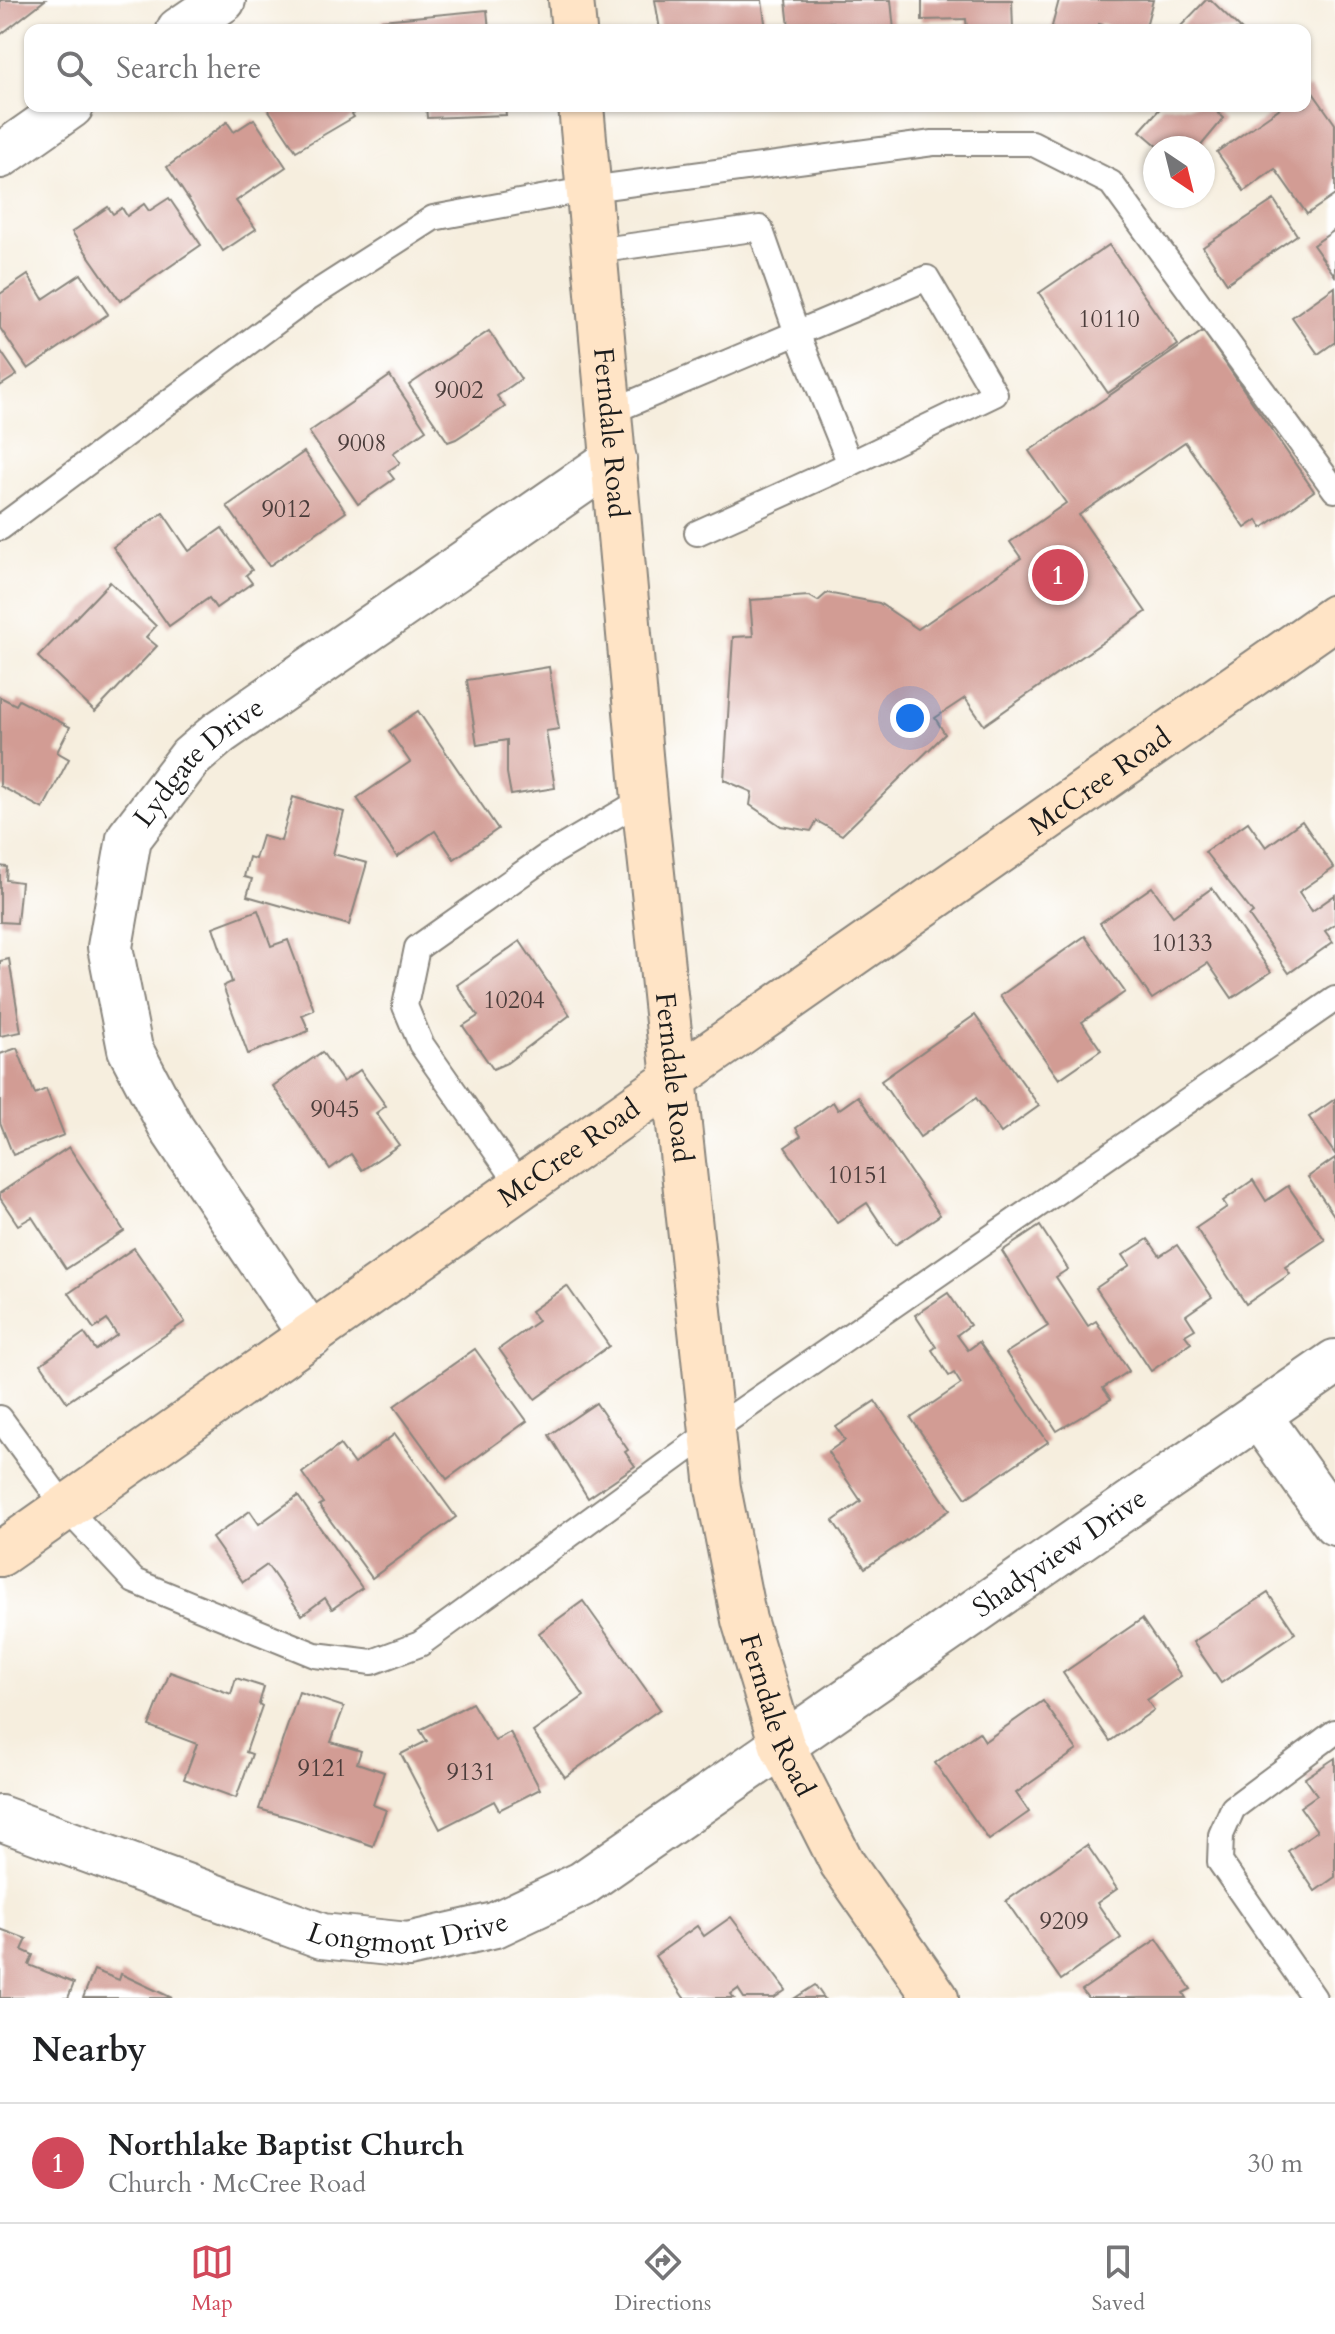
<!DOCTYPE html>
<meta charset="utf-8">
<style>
:root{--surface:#fff;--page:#f6f6f6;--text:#202124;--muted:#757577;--line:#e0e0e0;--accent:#d1495b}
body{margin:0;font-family:Cardo,serif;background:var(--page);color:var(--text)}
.compass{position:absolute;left:1143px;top:136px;width:72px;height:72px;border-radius:50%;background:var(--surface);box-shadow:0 2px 6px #0004;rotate:145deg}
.you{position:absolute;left:910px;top:718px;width:28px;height:28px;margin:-20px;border:6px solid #fff;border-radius:50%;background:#1a73e8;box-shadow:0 0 0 12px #1a73e833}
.badge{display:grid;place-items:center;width:52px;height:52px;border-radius:50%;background:var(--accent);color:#fff;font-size:26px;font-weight:700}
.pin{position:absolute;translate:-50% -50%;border:4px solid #fff;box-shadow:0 2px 8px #0006}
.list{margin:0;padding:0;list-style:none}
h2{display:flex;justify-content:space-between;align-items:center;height:104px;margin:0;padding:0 32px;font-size:34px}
h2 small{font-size:26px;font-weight:400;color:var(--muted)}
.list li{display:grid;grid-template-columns:52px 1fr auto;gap:24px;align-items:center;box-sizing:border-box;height:120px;padding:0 32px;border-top:2px solid var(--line)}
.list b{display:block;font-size:30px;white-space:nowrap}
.list p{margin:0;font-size:26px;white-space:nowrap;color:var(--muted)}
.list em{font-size:26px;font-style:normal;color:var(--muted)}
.icon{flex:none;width:44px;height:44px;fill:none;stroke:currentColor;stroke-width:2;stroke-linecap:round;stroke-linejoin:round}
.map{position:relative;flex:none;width:1335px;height:1998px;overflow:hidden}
.search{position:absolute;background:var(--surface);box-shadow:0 2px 6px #0004;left:24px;right:24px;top:24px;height:88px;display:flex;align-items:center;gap:20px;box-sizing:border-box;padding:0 28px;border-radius:16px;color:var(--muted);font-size:30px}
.sheet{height:224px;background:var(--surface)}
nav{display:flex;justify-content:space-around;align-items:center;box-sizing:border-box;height:112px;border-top:2px solid var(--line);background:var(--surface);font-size:22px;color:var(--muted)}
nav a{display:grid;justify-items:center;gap:4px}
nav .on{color:var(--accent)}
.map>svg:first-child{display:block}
.building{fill:#d29c94}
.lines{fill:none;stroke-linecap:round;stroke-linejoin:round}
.lane-casing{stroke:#89857d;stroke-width:28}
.street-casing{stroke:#89857d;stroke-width:48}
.secondary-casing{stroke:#89857d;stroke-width:48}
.lane{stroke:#fff;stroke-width:24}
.street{stroke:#fff;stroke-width:44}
.secondary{stroke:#ffe4c6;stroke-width:44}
.labels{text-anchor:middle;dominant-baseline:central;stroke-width:8;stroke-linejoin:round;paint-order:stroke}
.number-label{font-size:24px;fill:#4a3c3a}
.street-label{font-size:28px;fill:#1c1c1c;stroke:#fff}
</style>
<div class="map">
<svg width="1335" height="1998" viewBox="0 0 1335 1998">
<rect width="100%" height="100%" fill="#fff"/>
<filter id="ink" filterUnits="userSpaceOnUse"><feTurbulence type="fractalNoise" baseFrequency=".0125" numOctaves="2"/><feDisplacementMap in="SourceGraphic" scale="16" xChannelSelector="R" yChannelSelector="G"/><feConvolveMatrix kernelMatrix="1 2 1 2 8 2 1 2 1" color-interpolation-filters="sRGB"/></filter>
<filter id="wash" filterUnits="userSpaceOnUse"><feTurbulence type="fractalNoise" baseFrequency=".006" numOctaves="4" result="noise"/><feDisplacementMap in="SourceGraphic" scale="32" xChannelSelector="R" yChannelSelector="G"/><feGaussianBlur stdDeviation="1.8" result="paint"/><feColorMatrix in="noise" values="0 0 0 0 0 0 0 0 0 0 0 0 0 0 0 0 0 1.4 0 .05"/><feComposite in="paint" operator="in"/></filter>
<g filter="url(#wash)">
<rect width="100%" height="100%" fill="#f6eede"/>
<g id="blocks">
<!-- building -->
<g class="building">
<path d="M0,0H45L0,35Z"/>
<path d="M655,0H762L766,30H660Z"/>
<path d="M786,0H891L894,30H833V22L789,27Z"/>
<path d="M922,0H1012L1013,30H967L966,19L922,20Z"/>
<path d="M1059,0H1153L1145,30H1121L1099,24L1098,30H1051Z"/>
<path d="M1206,0H1211L1242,30H1177Z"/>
<path d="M487,10L489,30H383L382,20Z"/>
<path d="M1309,87L1335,124V195L1307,214L1275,169L1244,191L1217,152L1283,106H1305V90Z"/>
<path d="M266,106H363L352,114L354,117L296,151Z"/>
<path d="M426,106H505L506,115L427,118Z"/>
<path d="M1162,106H1210L1224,118L1199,148H1160L1140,131Z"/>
<path d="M254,119L286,167L236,201L256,229L223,251L167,167L227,122L234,132Z"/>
<path d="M169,198L201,245L120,301L72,232L108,207L113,214L122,208L127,216L144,204L149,211Z"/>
<path d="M1274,200L1297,235L1227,283L1203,247Z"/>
<path d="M1335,230V276L1313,245Z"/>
<path d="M1109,245L1178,345L1108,393L1039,293Z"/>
<path d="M81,274L108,314L28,369L0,328V294L28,275L43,299Z"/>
<path d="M1335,287V342L1318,354L1292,317Z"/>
<path d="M489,331L521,379L497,396L505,407L456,439L448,442L409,385Z"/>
<path d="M1203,331L1314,491L1262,528L1257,520L1245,528L1185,442L1079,515L1146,612L984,725L965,698L935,718L945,734L842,835L817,821L811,831L781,826L750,805L752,792L724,780L733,637L753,636L750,600L809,596L818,601L827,593L879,603L918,629L1021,558L1010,542L1066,503L1029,451Z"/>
<path d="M0,350L17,375L0,386Z"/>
<path d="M390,376L426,430L393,453L400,463L388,471L394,479L358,504L309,432Z"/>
<path d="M304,452L346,512L269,566L227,506Z"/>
<path d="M163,513L189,551L222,528L252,570L246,575L252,583L216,608L209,598L169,626L113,547Z"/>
<path d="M110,582L156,626L146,637L157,646L95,712L38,657Z"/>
<path d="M549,667L559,729L546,731L555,788L511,795L507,773V740L477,745L467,680Z"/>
<path d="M0,697L16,705L19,700L70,727L57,752L69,759L43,809L0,786Z"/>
<path d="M418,711L498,829L454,859L435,831L397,857L357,798L410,762L389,731Z"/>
<path d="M293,797L344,812L333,854L367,863L349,925L247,896L252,879L244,877L249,857L255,859L262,836L281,841Z"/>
<path d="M1302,821L1334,868L1299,892L1312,911L1335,895V924L1325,931L1333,942L1289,973L1249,916L1253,913L1205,852L1248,822L1266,847Z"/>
<path d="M0,866L7,867L6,880L21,882L17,923L0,922Z"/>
<path d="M1152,887L1173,916L1212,888L1271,972L1232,998L1208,963L1152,999L1100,923Z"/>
<path d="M258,910L271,946L288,940L314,1010L302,1015L309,1031L248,1054L223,986L232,982L213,927Z"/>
<path d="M1085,936L1125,992L1082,1022L1101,1050L1059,1079L1000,996Z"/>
<path d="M520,941L570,1015L507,1063L493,1069L463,1026L478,1016L457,985Z"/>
<path d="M9,959L21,1032L0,1036V961Z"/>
<path d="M975,1015L1039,1106L1001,1133L976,1098L920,1137L881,1081Z"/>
<path d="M17,1048L35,1094L46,1089L64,1135L13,1155L0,1122V1054Z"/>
<path d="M322,1052L343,1082L360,1070L386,1106L376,1113L399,1145L362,1170L351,1154L330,1169L273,1086Z"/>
<path d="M858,1096L940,1215L895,1245L867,1203L837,1223L785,1147L801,1136L796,1128L833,1102L838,1110Z"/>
<path d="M1335,1099V1154L1309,1117Z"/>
<path d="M69,1147L124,1231L66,1269L32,1217L18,1225L0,1198V1193Z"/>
<path d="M1335,1158V1217L1308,1177Z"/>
<path d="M1253,1180L1266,1201L1288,1186L1325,1240L1285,1267L1290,1274L1246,1304L1196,1228L1227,1207L1223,1201Z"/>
<path d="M1040,1226L1068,1269L1056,1277L1088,1326L1096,1321L1129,1371L1103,1388L1111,1399L1057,1431L1006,1353L1048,1326L1002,1251Z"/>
<path d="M1148,1239L1160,1256L1177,1245L1212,1297L1186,1315L1195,1329L1185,1335L1191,1343L1151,1371L1096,1288L1130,1265L1123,1255Z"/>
<path d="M134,1248L185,1322L67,1402L41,1364L84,1333L96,1350L117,1335L107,1320L94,1329L69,1293Z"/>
<path d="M567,1286L609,1346L535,1399L499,1349L538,1321L531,1311Z"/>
<path d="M948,1293L970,1325L957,1335L968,1350L979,1342L1048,1442L966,1498L911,1418L961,1384L954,1373L949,1376L932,1350L936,1347L915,1315Z"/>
<path d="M475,1349L527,1421L447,1479L394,1406Z"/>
<path d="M875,1401L950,1510L865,1568L833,1521L861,1501L828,1452L845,1440L836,1427Z"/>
<path d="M596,1403L628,1450L625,1452L635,1466L588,1498L549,1435Z"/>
<path d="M395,1434L456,1517L372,1578L319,1505L323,1503L302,1473L340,1445L354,1464Z"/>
<path d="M298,1496L362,1588L332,1609L325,1598L302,1615L267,1565L243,1582L212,1538L250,1511L259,1524Z"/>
<path d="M1268,1593L1295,1633L1221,1683L1193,1642Z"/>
<path d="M583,1601L660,1709L565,1777L533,1732L584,1696L539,1633Z"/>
<path d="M1142,1619L1181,1676L1147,1700L1154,1710L1110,1741L1063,1673Z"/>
<path d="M170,1672L231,1694L236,1678L264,1687L259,1704L262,1706L246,1752L252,1754L236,1798L184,1779L197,1744L149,1726Z"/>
<path d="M299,1692L344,1707L331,1742L361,1751L357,1763L384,1772L373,1805L386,1810L373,1846L298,1820L259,1809Z"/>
<path d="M1043,1701L1077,1750L1016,1793L1029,1812L989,1840L935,1763L979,1732L985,1741Z"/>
<path d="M472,1703L495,1741L510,1732L540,1789L499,1810L494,1801L440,1829L401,1754L427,1741L420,1730Z"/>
<path d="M1335,1758V1877L1315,1891L1288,1851L1317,1831L1300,1807L1317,1795L1305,1778Z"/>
<path d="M1087,1845L1117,1889L1097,1903L1121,1938L1061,1980L1006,1901Z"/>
<path d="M731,1917L786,1990L774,1998H744L738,1989L731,1994L734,1998H684L655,1956L697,1926L704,1936Z"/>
<path d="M0,1929L27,1939L22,1950L33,1955L29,1965L74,1983L68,1998H0Z"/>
<path d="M1157,1939L1191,1989L1183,1993L1186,1998H1088L1082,1990Z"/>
<path d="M94,1970L119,1980L121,1974L172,1998H83Z"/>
<path d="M815,1985L824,1998H795Z"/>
</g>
</g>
</g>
<g filter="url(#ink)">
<use href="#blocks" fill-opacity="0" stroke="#89857d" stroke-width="2"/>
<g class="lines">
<!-- lane casing -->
<g class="lane-casing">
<g id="lane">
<path d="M595,251L760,228L797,333L850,464"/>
<path d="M610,412L927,278L995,394L850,464L697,533"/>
<path d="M0,528L308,298L433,218L590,189L933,143H1032L1111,183L1335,490"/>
<path d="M521,1187L421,1044L405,1006L417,948L547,856L644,799"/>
<path d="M0,1418L66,1508L134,1581L315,1655L372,1662L420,1644L712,1431L1335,999"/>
<path d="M1314,1998L1220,1862L1221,1835L1233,1808L1335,1732"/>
</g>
</g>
<!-- street casing -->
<g class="street-casing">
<g id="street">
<path d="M179,30L223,0"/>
<path d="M0,156L71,106"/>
<path id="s1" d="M311,1336L172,1129L130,1049L110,947L129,838L190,758L219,733L614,459"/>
<path d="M1258,1415L1335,1523"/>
<path id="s2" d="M0,1818L322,1936L408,1945L495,1925L582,1884L1335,1362"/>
</g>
</g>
<!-- secondary casing -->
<g class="secondary-casing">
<g id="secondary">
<path d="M571,0L574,30"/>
<path id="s3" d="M581,106L644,799L718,1488L744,1620L782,1745L842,1863L936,1998"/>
<path id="s4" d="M0,1554L674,1079L1335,617"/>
</g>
</g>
<!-- lane -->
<use href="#lane" class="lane"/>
<!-- street -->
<use href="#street" class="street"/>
<!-- secondary -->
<use href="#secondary" class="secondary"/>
</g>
</g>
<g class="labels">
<!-- number labels -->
<g class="number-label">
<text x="1109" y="319">10110</text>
<text x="459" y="390">9002</text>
<text x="362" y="443">9008</text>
<text x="286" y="509">9012</text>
<text x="1182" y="943">10133</text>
<text x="514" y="1000">10204</text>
<text x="335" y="1109">9045</text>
<text x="858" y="1175">10151</text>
<text x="322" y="1768">9121</text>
<text x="471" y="1772">9131</text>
<text x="1064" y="1921">9209</text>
</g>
<!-- street labels -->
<g class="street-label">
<text stroke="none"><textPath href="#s3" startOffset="328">Ferndale Road</textPath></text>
<text stroke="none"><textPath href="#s1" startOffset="658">Lydgate Drive</textPath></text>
<text stroke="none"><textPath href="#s4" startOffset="1344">McCree Road</textPath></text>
<text stroke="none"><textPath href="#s3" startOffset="976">Ferndale Road</textPath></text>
<text stroke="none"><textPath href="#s4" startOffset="696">McCree Road</textPath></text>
<text stroke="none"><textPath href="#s2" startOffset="1196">Shadyview Drive</textPath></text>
<text stroke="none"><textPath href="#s3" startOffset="1624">Ferndale Road</textPath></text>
<text stroke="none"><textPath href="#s2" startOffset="430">Longmont Drive</textPath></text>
</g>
</g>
</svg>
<svg class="compass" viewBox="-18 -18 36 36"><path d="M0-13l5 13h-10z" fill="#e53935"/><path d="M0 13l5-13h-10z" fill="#757577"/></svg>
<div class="you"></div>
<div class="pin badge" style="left:1058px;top:575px">1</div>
<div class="search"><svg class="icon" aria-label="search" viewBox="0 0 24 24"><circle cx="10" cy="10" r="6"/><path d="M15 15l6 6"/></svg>Search here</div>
</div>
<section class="sheet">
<h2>Nearby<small></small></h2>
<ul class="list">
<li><span class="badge">1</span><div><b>Northlake Baptist Church</b><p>Church · McCree Road</p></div><em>30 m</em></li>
</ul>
</section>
<nav>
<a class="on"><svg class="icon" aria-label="map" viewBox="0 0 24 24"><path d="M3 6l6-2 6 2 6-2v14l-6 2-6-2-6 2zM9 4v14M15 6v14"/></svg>Map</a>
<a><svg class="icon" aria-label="directions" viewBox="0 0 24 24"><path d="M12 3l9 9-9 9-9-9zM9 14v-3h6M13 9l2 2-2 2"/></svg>Directions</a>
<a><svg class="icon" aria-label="saved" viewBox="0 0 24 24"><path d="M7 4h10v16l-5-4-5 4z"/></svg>Saved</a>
</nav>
